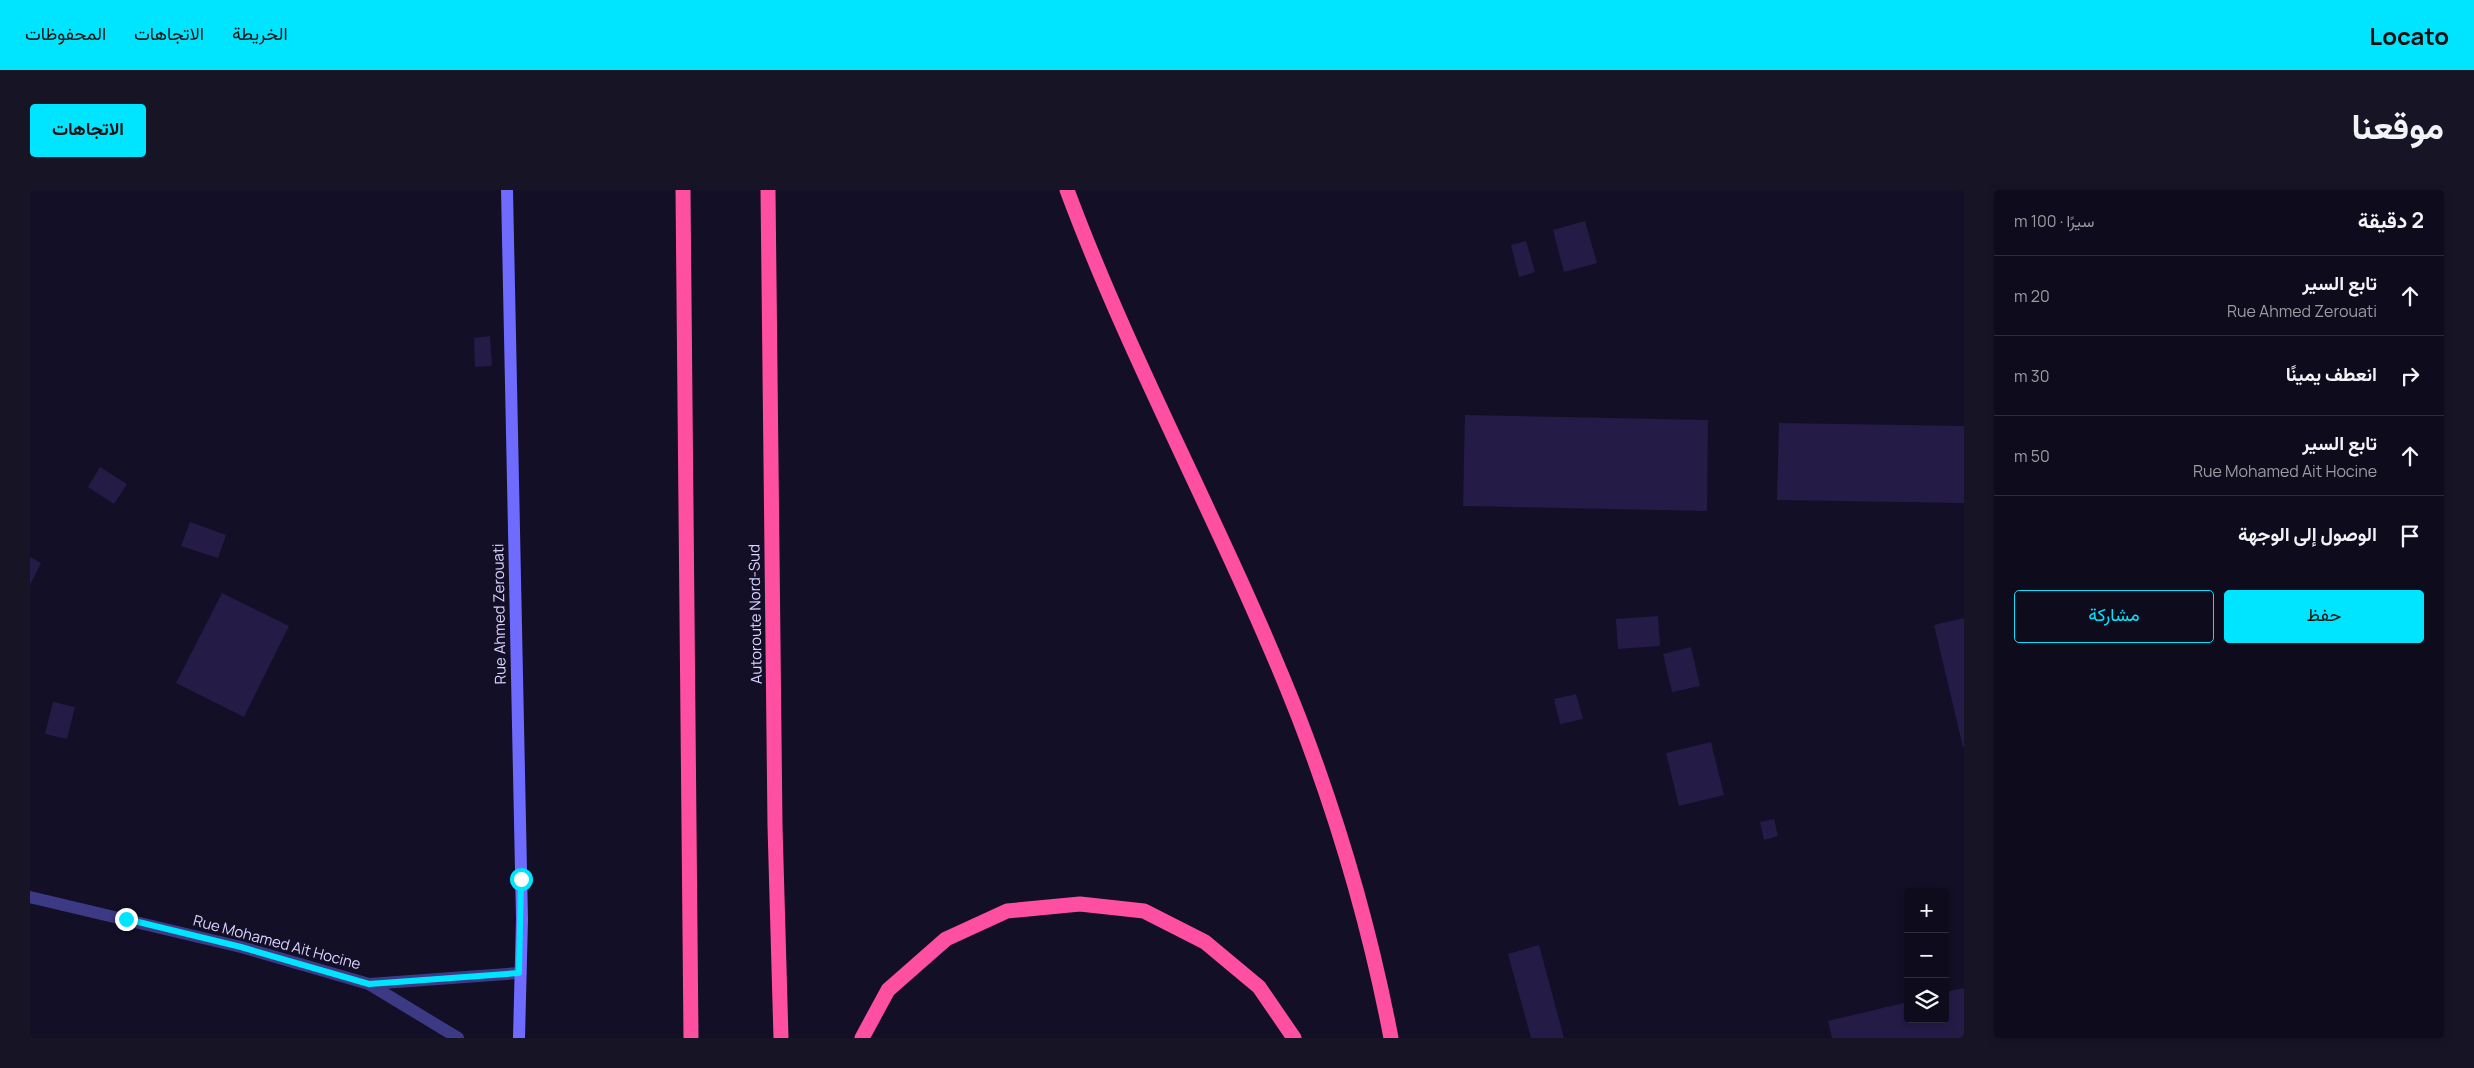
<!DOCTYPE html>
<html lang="ar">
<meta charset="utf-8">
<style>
:root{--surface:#0e0b1c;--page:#171425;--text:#f1f3f6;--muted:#9b9ba3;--line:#2e2b3b;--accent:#00e5ff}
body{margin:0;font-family:Manrope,Vazirmatn,sans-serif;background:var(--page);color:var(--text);direction:rtl}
.controls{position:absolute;right:15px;bottom:15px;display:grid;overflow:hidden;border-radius:5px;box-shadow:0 2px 8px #0003}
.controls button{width:45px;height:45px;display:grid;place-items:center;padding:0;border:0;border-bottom:1px solid var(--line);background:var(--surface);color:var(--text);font:25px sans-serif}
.stop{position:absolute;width:15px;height:15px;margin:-11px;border:4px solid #00e5ff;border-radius:50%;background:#fff}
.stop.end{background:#00e5ff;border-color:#fff;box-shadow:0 1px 5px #0008}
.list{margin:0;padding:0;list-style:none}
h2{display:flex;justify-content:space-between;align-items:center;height:65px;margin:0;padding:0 20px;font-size:21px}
h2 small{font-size:16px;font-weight:400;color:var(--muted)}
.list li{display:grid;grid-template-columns:32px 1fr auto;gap:15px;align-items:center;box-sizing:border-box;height:80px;padding:0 20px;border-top:1px solid var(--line)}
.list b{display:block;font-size:19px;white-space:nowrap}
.list p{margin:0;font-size:16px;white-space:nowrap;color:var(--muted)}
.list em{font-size:16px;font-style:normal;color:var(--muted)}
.actions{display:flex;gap:10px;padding:15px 20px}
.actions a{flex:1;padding:11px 0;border:1px solid var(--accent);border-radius:5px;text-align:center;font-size:18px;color:var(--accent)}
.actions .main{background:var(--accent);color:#111}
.icon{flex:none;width:28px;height:28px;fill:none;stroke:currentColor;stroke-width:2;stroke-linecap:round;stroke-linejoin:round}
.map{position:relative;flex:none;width:1934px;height:848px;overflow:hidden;direction:ltr;border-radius:5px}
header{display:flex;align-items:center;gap:30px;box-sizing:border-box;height:70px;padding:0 25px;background:var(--accent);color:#111}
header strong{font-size:24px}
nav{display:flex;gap:28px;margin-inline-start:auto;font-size:18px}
.intro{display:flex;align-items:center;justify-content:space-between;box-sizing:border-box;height:120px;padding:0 30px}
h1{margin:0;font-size:35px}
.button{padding:12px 22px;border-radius:5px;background:var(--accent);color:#111;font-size:18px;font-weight:700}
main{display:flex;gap:30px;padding:0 30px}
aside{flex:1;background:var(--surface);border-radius:5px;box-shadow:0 2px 8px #0003}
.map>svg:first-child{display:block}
.building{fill:#241b47}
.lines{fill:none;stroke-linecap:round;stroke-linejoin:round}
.tertiary{stroke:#3d3a85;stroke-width:12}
.secondary{stroke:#6f6bff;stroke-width:12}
.motorway{stroke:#ff4fa3;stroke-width:15}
.route{stroke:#00e5ff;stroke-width:6}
.labels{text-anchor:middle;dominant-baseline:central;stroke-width:4.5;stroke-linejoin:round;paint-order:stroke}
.street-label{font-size:15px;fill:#d9d4ff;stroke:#130f26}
</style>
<header>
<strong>Locato</strong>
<nav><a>الخريطة</a><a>الاتجاهات</a><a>المحفوظات</a></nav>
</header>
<div class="intro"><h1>موقعنا</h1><a class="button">الاتجاهات</a></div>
<main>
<aside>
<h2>2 دقيقة<small>سيرًا · 100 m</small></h2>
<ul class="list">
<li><svg class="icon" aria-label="ahead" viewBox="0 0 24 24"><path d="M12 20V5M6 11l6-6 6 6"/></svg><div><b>تابع السير</b><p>Rue Ahmed Zerouati</p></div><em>20 m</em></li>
<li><svg class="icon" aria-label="right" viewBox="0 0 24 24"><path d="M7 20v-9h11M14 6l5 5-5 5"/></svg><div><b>انعطف يمينًا</b></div><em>30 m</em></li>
<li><svg class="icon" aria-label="ahead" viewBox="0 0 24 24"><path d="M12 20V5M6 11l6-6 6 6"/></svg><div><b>تابع السير</b><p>Rue Mohamed Ait Hocine</p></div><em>50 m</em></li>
<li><svg class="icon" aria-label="arrive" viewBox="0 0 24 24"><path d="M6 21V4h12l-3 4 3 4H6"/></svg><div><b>الوصول إلى الوجهة</b></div></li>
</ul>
<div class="actions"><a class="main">حفظ</a><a>مشاركة</a></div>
</aside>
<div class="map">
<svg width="1934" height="848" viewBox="0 0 1934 848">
<rect width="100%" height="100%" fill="#130f26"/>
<!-- building -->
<g class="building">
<path d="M1555,31L1567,73L1534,82L1523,40Z"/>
<path d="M1496,51L1505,82L1489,87L1481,55Z"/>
<path d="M460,146L462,176L445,177L444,148Z"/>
<path d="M1435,225L1678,230L1677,321L1433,316Z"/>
<path d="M1749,233L1934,236V313L1747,310Z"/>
<path d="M70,277L97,294L84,314L58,297Z"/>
<path d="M160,332L196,345L188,368L151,356Z"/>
<path d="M0,367L11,373L0,395Z"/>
<path d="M192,403L259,436L214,527L146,493Z"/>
<path d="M1628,426L1630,456L1588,459L1586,429Z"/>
<path d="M1934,428V557H1933L1904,435Z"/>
<path d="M1661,457L1670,496L1642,502L1633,464Z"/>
<path d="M1546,504L1553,529L1530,534L1524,509Z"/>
<path d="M23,512L45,517L37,549L15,544Z"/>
<path d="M1681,552L1694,605L1649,616L1636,563Z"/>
<path d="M1744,629L1748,646L1734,650L1730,632Z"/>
<path d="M1509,755L1534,848H1501L1478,764Z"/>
<path d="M1934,798V848H1802L1798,831L1878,812V829H1915V802Z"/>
</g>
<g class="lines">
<!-- tertiary -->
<g class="tertiary">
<path d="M0,707L211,757L339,794L428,848"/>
<path d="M339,794L489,783"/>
</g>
<!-- secondary -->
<path class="secondary" d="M477,0L492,729L489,848"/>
<!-- motorway -->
<g class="motorway">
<path d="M653,0L661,848"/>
<path d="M738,0L745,636L751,848"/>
<path d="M1037,0C1104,180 1199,349 1269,528C1309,632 1340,738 1361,848"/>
<path d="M832,848L858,800L916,749L977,721L1050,714L1114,721L1175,752L1229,797L1264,848"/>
</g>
</g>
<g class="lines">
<!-- route -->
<path class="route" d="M96,729L211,757L339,794L489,783L491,689"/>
</g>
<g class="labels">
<!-- street labels -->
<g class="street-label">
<text transform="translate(469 424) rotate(-91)">Rue Ahmed Zerouati</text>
<text transform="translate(725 424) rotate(-91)">Autoroute Nord-Sud</text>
<text transform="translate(247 752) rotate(15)">Rue Mohamed Ait Hocine</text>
</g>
</g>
</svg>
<div class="controls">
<button>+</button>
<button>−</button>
<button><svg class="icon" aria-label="layers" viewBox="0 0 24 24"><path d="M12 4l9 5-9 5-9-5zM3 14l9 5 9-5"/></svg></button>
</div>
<div class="stop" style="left:491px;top:689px"></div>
<div class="stop end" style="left:96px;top:729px"></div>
</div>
</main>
